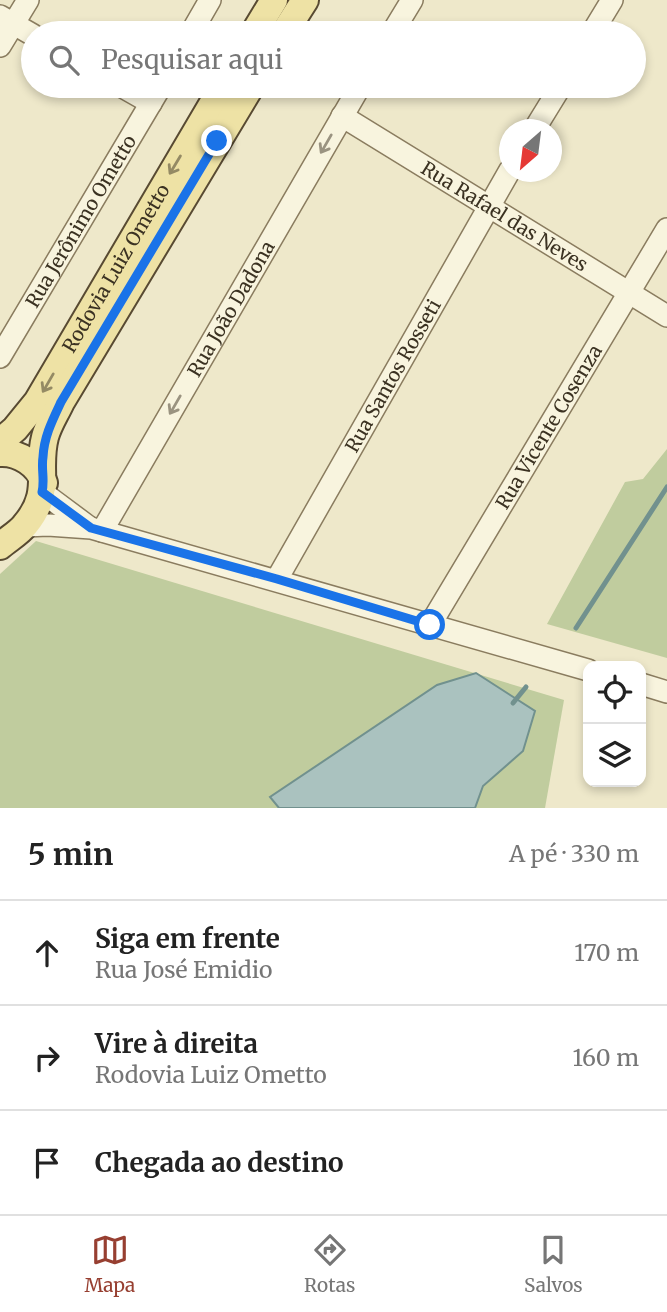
<!DOCTYPE html>
<html lang="pt">
<meta charset="utf-8">
<style>
:root{--surface:#fff;--page:#f6f6f6;--text:#222;--muted:#767676;--line:#e0e0e0;--accent:#973f31}
body{margin:0;font-family:Merriweather,serif;background:var(--page);color:var(--text)}
.controls{position:absolute;right:21px;bottom:21px;display:grid;overflow:hidden;border-radius:14px;box-shadow:0 4px 10px #0003}
.controls button{width:63px;height:63px;display:grid;place-items:center;padding:0;border:0;border-bottom:2px solid var(--line);background:var(--surface);color:var(--text);font:35px sans-serif}
.compass{position:absolute;left:499px;top:119px;width:63px;height:63px;border-radius:50%;background:var(--surface);box-shadow:0 4px 10px #0003;rotate:208deg}
.stop{position:absolute;width:21px;height:21px;margin:-16px;border:5px solid #1a73e8;border-radius:50%;background:#fff}
.stop.end{background:#1a73e8;border-color:#fff;box-shadow:0 2px 7px #0008}
.list{margin:0;padding:0;list-style:none}
h2{display:flex;justify-content:space-between;align-items:center;height:91px;margin:0;padding:0 28px;font-size:30px}
h2 small{font-size:23px;font-weight:400;color:var(--muted)}
.list li{display:grid;grid-template-columns:46px 1fr auto;gap:21px;align-items:center;box-sizing:border-box;height:105px;padding:0 28px;border-top:2px solid var(--line)}
.list b{display:block;font-size:26px;white-space:nowrap}
.list p{margin:0;font-size:23px;white-space:nowrap;color:var(--muted)}
.list em{font-size:23px;font-style:normal;color:var(--muted)}
.icon{flex:none;width:38px;height:38px;fill:none;stroke:currentColor;stroke-width:2;stroke-linecap:round;stroke-linejoin:round}
.map{position:relative;flex:none;width:667px;height:808px;overflow:hidden}
.search{position:absolute;background:var(--surface);box-shadow:0 4px 10px #0003;left:21px;right:21px;top:21px;height:77px;display:flex;align-items:center;gap:18px;box-sizing:border-box;padding:0 24px;border-radius:38px;color:var(--muted);font-size:26px}
.sheet{height:406px;background:var(--surface)}
nav{display:flex;justify-content:space-around;align-items:center;box-sizing:border-box;height:98px;border-top:2px solid var(--line);background:var(--surface);font-size:19px;color:var(--muted)}
nav a{display:grid;justify-items:center;gap:4px}
nav .on{color:var(--accent)}
.map>svg:first-child{display:block}
.green{fill:#c0cc9e}
.water{fill:#aac2bf;stroke:#71918e;stroke-width:2}
.lines{fill:none;stroke-linecap:round;stroke-linejoin:round}
.stream{stroke:#71918e;stroke-width:5}
.minor-casing{stroke:#8a7c5f;stroke-width:24}
.major-casing{stroke:#584a32;stroke-width:30}
.minor{stroke:#f8f4de;stroke-width:21}
.major{stroke:#eee2a5;stroke-width:26}
.oneway{stroke:#9a9380}
.oneway2{stroke:#948a64}
.route{stroke:#1a73e8;stroke-width:9}
.labels{text-anchor:middle;dominant-baseline:central;stroke-width:5;stroke-linejoin:round;paint-order:stroke}
.street-label{font-size:19px;fill:#3b3222;stroke:#f5f1da}
</style>
<div class="map">
<svg width="667" height="808" viewBox="0 0 667 808">
<rect width="100%" height="100%" fill="#eee8ca"/>
<!-- green -->
<g class="green">
<path d="M667,449V658L547,624L625,482L643,479Z"/>
<path d="M36,541L564,700L545,808H0V574Z"/>
</g>
<!-- water -->
<path class="water" d="M476,673L535,711L523,751L483,786L475,808H279L270,797L437,685Z"/>
<g class="lines">
<!-- stream -->
<g class="stream">
<path d="M576,628L667,487"/>
<path d="M513,703L526,687"/>
</g>
<!-- minor casing -->
<g class="minor-casing">
<g id="minor">
<path d="M0,16L33,35"/>
<path d="M191,33L210,0"/>
<path d="M392,33L412,0"/>
<path d="M592,33L612,0"/>
<path d="M0,46L28,0"/>
<path d="M121,86L151,103"/>
<path id="s1" d="M342,116L667,316"/>
<path d="M534,130L561,86"/>
<path id="s2" d="M0,357L161,86"/>
<path d="M42,492L89,527"/>
<path d="M25,526L48,525L91,528L588,670"/>
<path id="s3" d="M102,531L360,86"/>
<path id="s4" d="M277,579L510,170"/>
<path id="s5" d="M430,625L667,229"/>
<path d="M641,684L667,692"/>
</g>
</g>
<!-- major casing -->
<g class="major-casing">
<g id="major">
<path d="M254,33L274,0"/>
<path d="M284,33L305,0"/>
<path id="s6" d="M0,442L15,429L37,402L223,86"/>
<path d="M0,453C19,452 39,465 44,483"/>
<path d="M0,546C8,539 19,533 25,525C53,492 36,471 45,437C48,425 56,413 61,402L251,86"/>
</g>
</g>
<!-- minor -->
<use href="#minor" class="minor"/>
<!-- major -->
<use href="#major" class="major"/>
</g>
<!-- one-way arrows -->
<defs><path id="oneway-shaft" d="M-6 0H5M1.5-3L5.5 0L1.5 3" fill="none" stroke-width="1.6" stroke-linecap="round" stroke-linejoin="round" transform="scale(1.75)"/></defs>
<g class="oneway">
<use href="#oneway-shaft" transform="translate(326 144) rotate(120)"/>
<use href="#oneway-shaft" transform="translate(175 405) rotate(120)"/>
</g>
<g class="oneway2">
<use href="#oneway-shaft" transform="translate(175 165) rotate(121)"/>
<use href="#oneway-shaft" transform="translate(48 383) rotate(120)"/>
</g>
<g class="lines">
<!-- route -->
<path class="route" d="M217,141L61,402C52,421 44,437 43,457C41,469 45,480 42,492L91,528L277,579L430,625"/>
</g>
<g class="labels">
<!-- street labels -->
<g class="street-label">
<text stroke="none"><textPath href="#s1" startOffset="191">Rua Rafael das Neves</textPath></text>
<text stroke="none"><textPath href="#s2" startOffset="158">Rua Jerônimo Ometto</textPath></text>
<text stroke="none"><textPath href="#s6" startOffset="210">Rodovia Luiz Ometto</textPath></text>
<text stroke="none"><textPath href="#s3" startOffset="257">Rua João Dadona</textPath></text>
<text stroke="none"><textPath href="#s4" startOffset="234">Rua Santos Rosseti</textPath></text>
<text stroke="none"><textPath href="#s5" startOffset="231">Rua Vicente Cosenza</textPath></text>
</g>
</g>
</svg>
<div class="controls">
<button><svg class="icon" aria-label="locate" viewBox="0 0 24 24"><circle cx="12" cy="12" r="6"/><path d="M12 2v4M12 18v4M2 12h4M18 12h4"/></svg></button>
<button><svg class="icon" aria-label="layers" viewBox="0 0 24 24"><path d="M12 4l9 5-9 5-9-5zM3 14l9 5 9-5"/></svg></button>
</div>
<svg class="compass" viewBox="-18 -18 36 36"><path d="M0-13l5 13h-10z" fill="#e53935"/><path d="M0 13l5-13h-10z" fill="#767676"/></svg>
<div class="stop" style="left:430px;top:625px"></div>
<div class="stop end" style="left:217px;top:141px"></div>
<div class="search"><svg class="icon" aria-label="search" viewBox="0 0 24 24"><circle cx="10" cy="10" r="6"/><path d="M15 15l6 6"/></svg>Pesquisar aqui</div>
</div>
<section class="sheet">
<h2>5 min<small>A pé · 330 m</small></h2>
<ul class="list">
<li><svg class="icon" aria-label="ahead" viewBox="0 0 24 24"><path d="M12 20V5M6 11l6-6 6 6"/></svg><div><b>Siga em frente</b><p>Rua José Emidio</p></div><em>170 m</em></li>
<li><svg class="icon" aria-label="right" viewBox="0 0 24 24"><path d="M7 20v-9h11M14 6l5 5-5 5"/></svg><div><b>Vire à direita</b><p>Rodovia Luiz Ometto</p></div><em>160 m</em></li>
<li><svg class="icon" aria-label="arrive" viewBox="0 0 24 24"><path d="M6 21V4h12l-3 4 3 4H6"/></svg><div><b>Chegada ao destino</b></div></li>
</ul>
</section>
<nav>
<a class="on"><svg class="icon" aria-label="map" viewBox="0 0 24 24"><path d="M3 6l6-2 6 2 6-2v14l-6 2-6-2-6 2zM9 4v14M15 6v14"/></svg>Mapa</a>
<a><svg class="icon" aria-label="directions" viewBox="0 0 24 24"><path d="M12 3l9 9-9 9-9-9zM9 14v-3h6M13 9l2 2-2 2"/></svg>Rotas</a>
<a><svg class="icon" aria-label="saved" viewBox="0 0 24 24"><path d="M7 4h10v16l-5-4-5 4z"/></svg>Salvos</a>
</nav>
